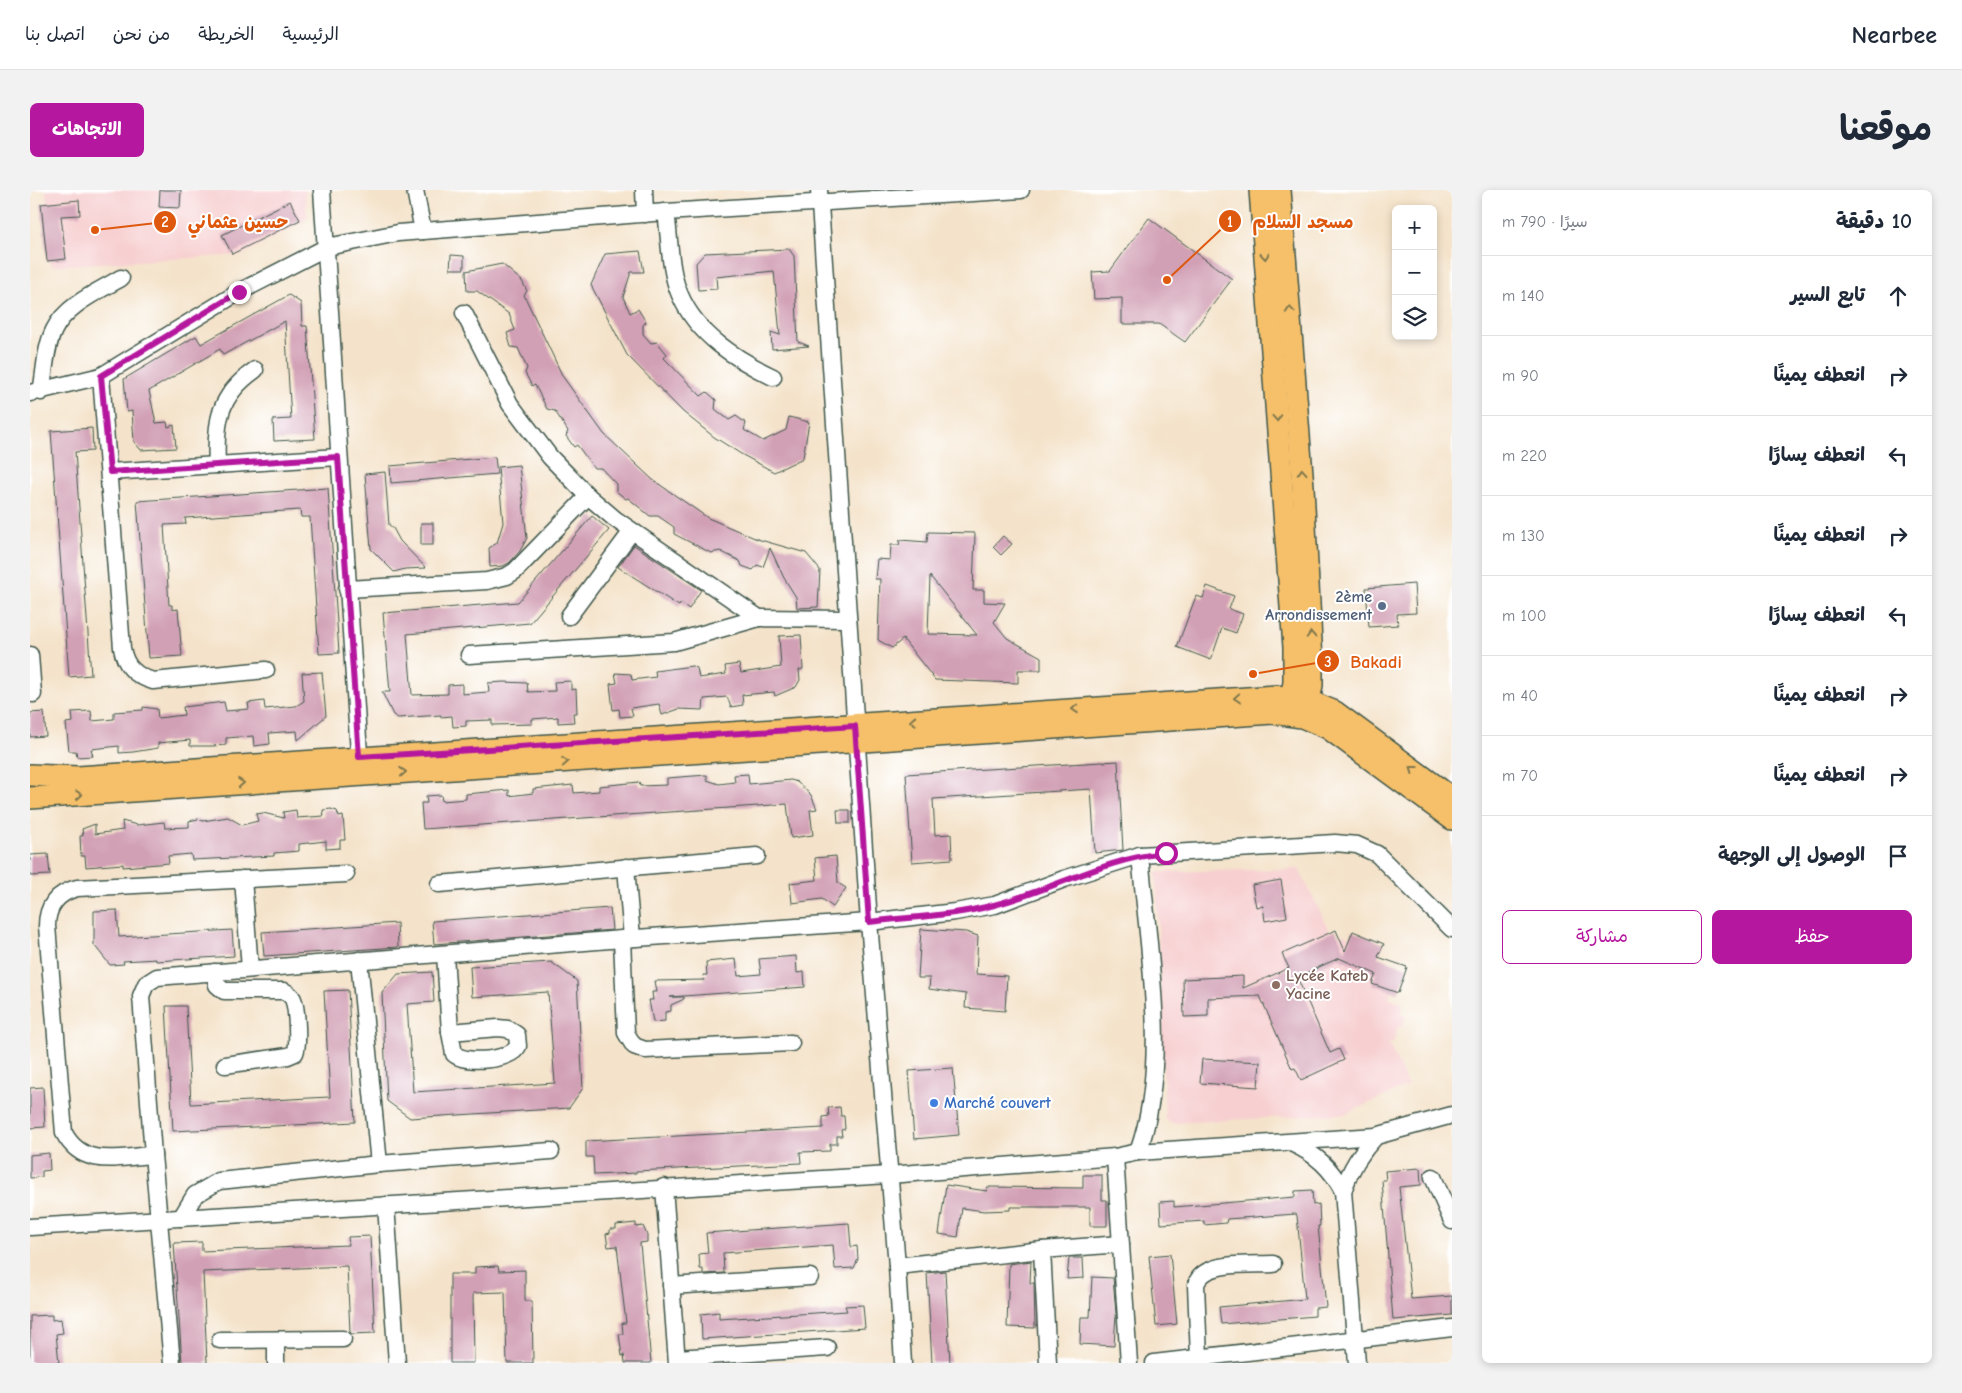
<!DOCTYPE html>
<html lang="ar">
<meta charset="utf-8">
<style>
:root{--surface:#fff;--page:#f2f2f3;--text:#1f2937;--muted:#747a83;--line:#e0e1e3;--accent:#b5179e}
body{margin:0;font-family:"Comic Neue","Playpen Sans Arabic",sans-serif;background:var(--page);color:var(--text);direction:rtl}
.controls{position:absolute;right:15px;top:15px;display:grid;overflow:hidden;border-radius:8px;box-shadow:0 2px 8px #0003}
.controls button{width:45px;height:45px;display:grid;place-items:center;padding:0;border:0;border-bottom:1px solid var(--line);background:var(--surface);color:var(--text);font:25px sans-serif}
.stop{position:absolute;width:15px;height:15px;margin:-11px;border:4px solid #b5179e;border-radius:50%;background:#fff}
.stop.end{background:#b5179e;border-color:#fff;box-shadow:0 1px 5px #0008}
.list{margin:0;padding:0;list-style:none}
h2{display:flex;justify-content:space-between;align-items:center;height:65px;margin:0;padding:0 20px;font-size:21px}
h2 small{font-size:16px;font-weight:400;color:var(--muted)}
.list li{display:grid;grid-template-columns:32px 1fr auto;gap:15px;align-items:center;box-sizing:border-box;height:80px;padding:0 20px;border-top:1px solid var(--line)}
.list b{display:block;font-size:19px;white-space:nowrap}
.list em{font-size:16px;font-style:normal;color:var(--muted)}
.actions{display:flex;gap:10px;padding:15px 20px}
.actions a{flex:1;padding:11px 0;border:1px solid var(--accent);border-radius:8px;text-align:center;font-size:18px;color:var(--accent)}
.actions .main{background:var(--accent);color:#fff}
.icon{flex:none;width:28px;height:28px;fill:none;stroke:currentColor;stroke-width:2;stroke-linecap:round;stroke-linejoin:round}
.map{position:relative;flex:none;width:1422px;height:1173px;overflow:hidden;direction:ltr;border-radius:8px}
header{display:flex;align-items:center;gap:30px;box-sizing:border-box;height:70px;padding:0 25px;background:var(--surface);border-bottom:1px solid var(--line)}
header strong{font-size:24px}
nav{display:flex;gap:28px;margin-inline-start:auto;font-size:18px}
.intro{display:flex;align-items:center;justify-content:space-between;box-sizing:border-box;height:120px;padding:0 30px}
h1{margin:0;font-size:35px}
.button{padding:12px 22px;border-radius:8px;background:var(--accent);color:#fff;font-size:18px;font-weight:700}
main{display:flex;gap:30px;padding:0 30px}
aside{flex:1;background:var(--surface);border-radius:8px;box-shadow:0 2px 8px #0003}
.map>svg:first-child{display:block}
.built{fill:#f7cfd0}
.building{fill:#d2a0b5;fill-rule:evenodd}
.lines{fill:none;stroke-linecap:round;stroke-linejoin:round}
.minor-casing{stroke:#3f564a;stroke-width:19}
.major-casing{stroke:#3f564a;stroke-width:24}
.minor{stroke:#fff;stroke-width:16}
.major{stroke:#f6c06b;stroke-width:21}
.oneway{stroke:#80784d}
.route{stroke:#b5179e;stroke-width:6}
.service-dot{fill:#5c6f8a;stroke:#fff;stroke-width:2}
.education-dot{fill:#8d6e63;stroke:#fff;stroke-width:2}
.shop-dot{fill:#3f7fe0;stroke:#fff;stroke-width:2}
.labels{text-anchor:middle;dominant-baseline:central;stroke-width:4;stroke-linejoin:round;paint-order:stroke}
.service-label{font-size:16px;font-weight:bold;fill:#4e5e75;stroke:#fff;text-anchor:end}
.education-label{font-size:16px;font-weight:bold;fill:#785e54;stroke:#fff;text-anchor:start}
.shop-label{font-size:16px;font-weight:bold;fill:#366cbe;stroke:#fff;text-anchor:start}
.leader{fill:none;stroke:#de580e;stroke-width:2}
.callout-dot{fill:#de580e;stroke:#fff;stroke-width:2}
.mark-label{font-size:15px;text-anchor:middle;font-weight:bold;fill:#fff}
.callout-label{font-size:18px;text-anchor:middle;font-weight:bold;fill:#de580e;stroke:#fff;stroke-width:4;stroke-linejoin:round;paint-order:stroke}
</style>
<header>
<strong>Nearbee</strong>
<nav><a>الرئيسية</a><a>الخريطة</a><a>من نحن</a><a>اتصل بنا</a></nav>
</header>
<div class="intro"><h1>موقعنا</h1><a class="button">الاتجاهات</a></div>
<main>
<aside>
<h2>10 دقيقة<small>سيرًا · 790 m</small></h2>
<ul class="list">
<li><svg class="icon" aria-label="ahead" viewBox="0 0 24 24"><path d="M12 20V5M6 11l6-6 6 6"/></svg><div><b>تابع السير</b></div><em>140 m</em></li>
<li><svg class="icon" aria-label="right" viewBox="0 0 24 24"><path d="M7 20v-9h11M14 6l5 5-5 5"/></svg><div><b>انعطف يمينًا</b></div><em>90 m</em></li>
<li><svg class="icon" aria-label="left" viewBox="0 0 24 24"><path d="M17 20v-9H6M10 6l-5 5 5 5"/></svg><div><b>انعطف يسارًا</b></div><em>220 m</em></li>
<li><svg class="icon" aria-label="right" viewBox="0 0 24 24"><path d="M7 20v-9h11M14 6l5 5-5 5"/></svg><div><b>انعطف يمينًا</b></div><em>130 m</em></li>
<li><svg class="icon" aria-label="left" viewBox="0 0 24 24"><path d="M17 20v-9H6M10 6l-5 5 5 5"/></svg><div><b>انعطف يسارًا</b></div><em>100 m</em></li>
<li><svg class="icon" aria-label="right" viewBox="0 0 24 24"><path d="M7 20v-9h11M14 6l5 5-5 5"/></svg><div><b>انعطف يمينًا</b></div><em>40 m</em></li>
<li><svg class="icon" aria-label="right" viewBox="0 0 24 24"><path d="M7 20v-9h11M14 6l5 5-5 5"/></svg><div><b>انعطف يمينًا</b></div><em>70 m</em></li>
<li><svg class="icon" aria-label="arrive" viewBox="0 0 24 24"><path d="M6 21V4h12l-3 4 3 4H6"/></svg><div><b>الوصول إلى الوجهة</b></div></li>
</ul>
<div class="actions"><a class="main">حفظ</a><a>مشاركة</a></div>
</aside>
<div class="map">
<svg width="1422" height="1173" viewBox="0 0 1422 1173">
<rect width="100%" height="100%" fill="#fff"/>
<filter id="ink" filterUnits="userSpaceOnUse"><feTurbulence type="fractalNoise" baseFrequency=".02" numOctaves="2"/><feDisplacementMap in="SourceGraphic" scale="10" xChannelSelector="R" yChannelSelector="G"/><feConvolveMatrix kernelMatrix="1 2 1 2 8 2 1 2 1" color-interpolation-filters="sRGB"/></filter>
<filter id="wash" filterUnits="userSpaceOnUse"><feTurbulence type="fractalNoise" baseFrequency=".0096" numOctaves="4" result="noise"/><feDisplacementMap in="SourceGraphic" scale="20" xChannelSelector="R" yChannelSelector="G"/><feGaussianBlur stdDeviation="1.12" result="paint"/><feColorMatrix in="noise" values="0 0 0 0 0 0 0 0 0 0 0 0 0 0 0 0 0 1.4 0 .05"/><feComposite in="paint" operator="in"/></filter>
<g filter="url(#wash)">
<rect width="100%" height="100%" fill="#f4e3ca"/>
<!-- built -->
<g class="built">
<path d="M16,0H275L277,29L212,65L21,76Z"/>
<path d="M1269,679L1303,748H1308L1310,743L1345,756L1341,773L1366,780L1359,808L1373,814L1371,824L1376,827L1372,837L1368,836L1363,853L1358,852L1378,896L1315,924L1143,933L1135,930L1126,682Z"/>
</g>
<g id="blocks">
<!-- building -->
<g class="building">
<path d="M130,0H151L150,18L129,17Z"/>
<path d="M49,10L50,25L31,26L36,69L17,71L11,14Z"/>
<path d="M260,11L270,30L202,64L192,45Z"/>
<path d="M1119,28L1202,89L1155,152L1129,134H1092V108L1064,109L1062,82L1080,81Z"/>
<path d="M759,59L764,66L768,152L779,156L742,159L741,142L750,145L744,81L686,87L687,99L668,100L666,73L675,63Z"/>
<path d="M610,61L614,82H601L593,107L600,123L608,119L616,132L613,135V144L621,153L627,152L637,164L634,168L671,206L677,202L686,210L685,219L699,230L706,226L716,233L714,240L733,251L756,240L759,227L779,232L773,268L744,282L711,264L684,247L653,222L597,165L561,95L575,64Z"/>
<path d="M421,65L434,66V79H420Z"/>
<path d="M472,74L492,91L497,101L494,105L533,187L574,244L623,290L678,328L727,349L776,363L790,380L788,417L767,418L766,407L754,388L740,358L733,377L727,375L723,380L712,376L710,371L690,361L681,363L644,344V337L628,326H620L598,308L596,309L586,301V294L571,278H564L547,255L544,257L536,246L538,241L525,221L517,219L505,195L502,196L495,183L497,178L488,158L481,157L477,143L485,140L479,124L447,101H437L436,81Z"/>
<path d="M259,105L271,113L272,136H277L285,249L244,251L243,230L261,229L255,131L193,165L190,159L119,201L126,233L137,232L138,237L144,235L146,258L111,260L104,252L102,221L97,222L94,189L166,146L171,154Z"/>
<path d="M62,238L63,261L45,262L61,485L39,487L21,241Z"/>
<path d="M465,267L467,284L361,293L360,276Z"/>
<path d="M489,275L497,348L490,361L479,373L473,376L460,377L459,358L467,353L473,333L468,277Z"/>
<path d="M355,282L359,335L363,338L370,351L396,378L375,379L364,382L341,359L335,284Z"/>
<path d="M298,298L309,463L289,464L280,327H271L270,320L155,328L156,334L134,335L139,415H142V420L148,419L152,466L119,468L107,311Z"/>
<path d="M562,326L579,340L500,433L377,444L382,505L418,504V495L432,494V504L459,502L458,493L474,492L497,493L498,502L525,501L524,492L541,491V500L546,499L547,523H543L544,532L528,533V527L502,529V534L462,535V530L436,531V536L423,537L422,526L411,527V525L368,528L363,525L352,502H360L353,423L488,412Z"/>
<rect x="391" y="333" width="12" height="22"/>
<path d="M898,342L945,343L943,400H954V412L975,413L964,432L977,448L1011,467V480H988V493L905,490L873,449L862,458L848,450L850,389H845L847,369L860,370L861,355H869L870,350L897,352ZM900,386L947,445L898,444Z"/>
<path d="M973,346L982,354L971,365L963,357Z"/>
<path d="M604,355L671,400L659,419L651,413L649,416L588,377Z"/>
<path d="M1384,394L1386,423L1367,424L1368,435L1339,437L1336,398Z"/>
<path d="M1177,396L1204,406L1199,419L1213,424L1206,443L1192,438L1181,470L1147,457L1166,406L1173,408Z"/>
<path d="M771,445L773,479L769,480L770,490L766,497L745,506L744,502L712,505L713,515L701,517L697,507L674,509L673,520L649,519L632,525L629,514L601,518L603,526L590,527L589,519L583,520L580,494L587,493L585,483L601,484L602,490L626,487L625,481L662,476L667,478L669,488L696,484L695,476L709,474L711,483L751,477L749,446Z"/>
<path d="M292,482L296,526L268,550L267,541L239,543L240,554L224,556L223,546L196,548V555L182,556H160V550L128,553V558L103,562L89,563V556L61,559L63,566L47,567L46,561H39L36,533L43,532L42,522L61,521L62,531L84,529V522L113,520V517L127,519L128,528L154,525L153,517L194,512L196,521L219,519L218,513L234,511L235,519L266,516L274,511L272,483Z"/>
<path d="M14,522L16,546L0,547V523Z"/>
<path d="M1088,571L1093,660L1065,663L1061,599L903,609L905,645L921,644L922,669L882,672L876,584Z"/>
<path d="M718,584L719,594L761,590L767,592L781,605L787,619L780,620L783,645L761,648L757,614L393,639L391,613H397L396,606L411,605L412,611L436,609V604L479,600V606L503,603V599L543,595L544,603L569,601V596L609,592L610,596L637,595V588L677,585V590L689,594L705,592L704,585Z"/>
<path d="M301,619L307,621L309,627L313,626L315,650H310V658L296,659V651L269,654V661L244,663V666L162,670L161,664L138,666L139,673L93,677V674L56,677L55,666H51L50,646H53L52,639L65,634V644L93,640L92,631L107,635L134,632L135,638L159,637V631L168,629L173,631L198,627L212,635L228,631L226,624L233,623L254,628L253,622L266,620L267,628L294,626L293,620Z"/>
<path d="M807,620H820V633H808Z"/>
<path d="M18,664L20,685L0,686V665Z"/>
<path d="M806,666L808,693L816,698L803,717L792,709L762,713L760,693L787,690L785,668Z"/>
<path d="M1251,690L1257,727L1235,731L1233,716L1226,717L1222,695Z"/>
<path d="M580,718L582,740L404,754L402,731Z"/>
<path d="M87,720L89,747L202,740L204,766L126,771V769L93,771L94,774L80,775L64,755V721Z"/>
<path d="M367,733L368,757L234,766L232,742Z"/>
<path d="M891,739L936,742L948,746L946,784L977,786L975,821L935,818L936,804L899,799L900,788H888Z"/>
<path d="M1306,740L1315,761L1323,741L1354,754L1348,767L1377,777L1368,803L1342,794L1346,784L1309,768L1267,787L1300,863L1309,859L1314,870L1271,890L1265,878L1262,879L1230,806L1178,808V826L1154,827L1153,789L1213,786V798L1259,778L1252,764Z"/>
<path d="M766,766L767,783L774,782L775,797L640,807H654V809L641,815V821L635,822V831L623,832L619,810H623L622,802H627L625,791L674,790L673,785H677L676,772L706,769L708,786L731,784L729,769Z"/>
<path d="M521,772L547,791L553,898L539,918L380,928L357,911L352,803L368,784L402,782L404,812L377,814L383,902L525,893L518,802L442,807L440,777Z"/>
<path d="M318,800L325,932L143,941L136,816H156L161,914L300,907L294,801Z"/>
<path d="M1172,869L1230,872L1228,897L1170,893Z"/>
<path d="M923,878L929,945L884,949L879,881Z"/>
<path d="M13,897L15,937L0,938V898Z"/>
<path d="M810,917L811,926H814L815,939L811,940L812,946H807V954H800V961L770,962L771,973L606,981V983L564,985L563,967H556V951L793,938V927L799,926L798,918Z"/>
<path d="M19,963L20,980L12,981V987L0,988V965Z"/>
<path d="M1390,978L1391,995L1369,997L1381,1109L1422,1106V1125L1363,1130L1352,990H1356L1355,981Z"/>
<path d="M1053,985H1072V1010H1077V1036H1060V1017H980V1020L954,1021L932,1018L928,1047L909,1044L916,995L957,1001V997L1053,998Z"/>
<path d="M1282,1000L1283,1015L1289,1014L1290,1036H1288L1296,1117L1285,1118V1126L1191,1134L1189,1117L1275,1109L1267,1026L1266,1024L1197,1029L1196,1033L1174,1035V1031L1131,1034L1130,1012L1144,1011V1017L1265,1007V1001Z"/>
<path d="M606,1033V1037L613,1036L617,1045V1052L610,1053L621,1173H595L594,1165L592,1166L589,1144H593L592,1133H596L587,1056L578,1057L576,1044L580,1043V1039H586V1035Z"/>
<path d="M819,1033L821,1057L827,1056L828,1069L824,1078L805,1079L803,1055L693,1063L694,1083L673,1084V1079H670L669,1064L678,1063L676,1043Z"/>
<path d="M340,1046L345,1143L322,1144L320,1142L317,1076L173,1082L177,1173H152L144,1053L172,1052V1061L319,1055L318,1047Z"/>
<path d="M1140,1064L1147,1134L1126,1136L1119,1066Z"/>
<path d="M1039,1068H1053L1054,1088L1037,1089Z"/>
<path d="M1001,1071L1000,1093H1004L1005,1138L977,1137L979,1074Z"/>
<path d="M468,1076L469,1081L495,1080V1111H502L503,1173H477L475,1102L443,1103L444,1173H420V1084H445V1077Z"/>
<path d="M915,1081L920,1173H902L897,1083Z"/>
<path d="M1062,1087L1083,1088L1086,1124L1084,1156L1050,1154L1051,1127H1060Z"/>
<path d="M833,1115L835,1138L672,1149L671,1124L689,1122V1129L817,1121L815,1116Z"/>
<path d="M22,1125V1130L31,1129L33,1143L26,1144L29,1173H0V1126Z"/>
</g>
</g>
</g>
<g filter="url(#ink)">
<use href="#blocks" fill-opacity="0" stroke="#3f564a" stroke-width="1"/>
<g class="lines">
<!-- minor casing -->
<g class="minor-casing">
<g id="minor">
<path d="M292,0L330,579"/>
<path d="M385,0L393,41"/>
<path d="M614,0L615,24"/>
<path d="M789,0L839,732L867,1076L873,1173"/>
<path d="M636,22C640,49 639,80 650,105C667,145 706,169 743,187"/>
<path d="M434,123L480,214L520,267L558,306L585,329L729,428"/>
<path d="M71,186L92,458C95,476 105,486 123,491L236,480"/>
<path d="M11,202C15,182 15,158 24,140C36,115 69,101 91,88"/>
<path d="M0,203L71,186L209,102L297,57L368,43L636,22L991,0"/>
<path d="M187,275C185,232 188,206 225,180"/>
<path d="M80,282L308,267"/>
<path d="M317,399L457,391L477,386L485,381L558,306"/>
<path d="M539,426L602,341"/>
<path d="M0,465L3,504"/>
<path d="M439,465L644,452L729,428L818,429"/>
<path d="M596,677L602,748"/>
<path d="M213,689L220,779"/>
<path d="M409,694L727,666"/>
<path d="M592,749L596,843L604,856L615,860L761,853"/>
<path d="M415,764L420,842"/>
<path d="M329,770L349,974"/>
<path d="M184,782L187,795L194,801H254C258,803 261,805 263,809C267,818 269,855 265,863L258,866L195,875"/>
<path d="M468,838L478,839L487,845L488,856C481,871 435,874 424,864L420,842Z"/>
<path d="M1261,953C1286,964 1301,978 1313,1001"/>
<path d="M1108,962C1140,875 1118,758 1110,665"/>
<path d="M123,965C89,967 53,979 34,943L17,736C17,716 27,703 47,698L316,684"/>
<path d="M1085,967L1099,1173"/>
<path d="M1403,987L1422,1031"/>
<path d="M634,997L647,1173"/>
<path d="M356,1015L367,1173"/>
<path d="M151,1028L165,1005L189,991L349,974L521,961"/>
<path d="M0,1037L859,985L1085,967L1108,962L1346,946L1422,925"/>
<path d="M1012,1060L1018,1173"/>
<path d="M867,1076L1012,1060L1091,1054"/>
<path d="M641,1096L780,1087"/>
<path d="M190,1150L313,1149"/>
<path d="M246,1150V1173"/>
<path d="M647,1168L797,1158"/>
<path d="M1169,1168L1166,1095C1172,1070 1221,1075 1243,1074"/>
<path d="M142,1173L123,965L111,806L116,794L127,787L592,749L839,732L925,722L965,715L1034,689L1110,665L1305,653L1327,655L1347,664L1422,739"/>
<path d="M1124,1173L1422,1138"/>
<path d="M1327,1173L1313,1001C1320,979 1330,963 1346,946"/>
</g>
</g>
<!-- major casing -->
<g class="major-casing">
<g id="major">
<path d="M1230,0L1264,457V493L1258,520"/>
<path d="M1250,0L1273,297L1282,471V495L1276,525"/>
<path d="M0,585L48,587L1247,506L1279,511L1305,522L1422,608"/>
<path d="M0,608L1243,523L1272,527L1298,538L1422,629"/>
</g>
</g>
<!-- minor -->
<use href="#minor" class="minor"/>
<!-- major -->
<use href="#major" class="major"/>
</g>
<!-- one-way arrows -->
<defs><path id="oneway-chevron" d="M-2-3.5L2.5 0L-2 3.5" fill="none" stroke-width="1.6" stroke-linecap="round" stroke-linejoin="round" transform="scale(1.25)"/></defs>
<g class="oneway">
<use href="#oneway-chevron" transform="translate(1235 66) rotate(86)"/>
<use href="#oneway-chevron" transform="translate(1260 120) rotate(-94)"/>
<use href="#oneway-chevron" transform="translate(1247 228) rotate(86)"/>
<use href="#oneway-chevron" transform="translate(1272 282) rotate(-94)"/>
<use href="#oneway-chevron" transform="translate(1281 445) rotate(-93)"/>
<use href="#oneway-chevron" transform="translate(1207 508) rotate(176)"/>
<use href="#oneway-chevron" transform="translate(1045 519) rotate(176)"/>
<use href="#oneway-chevron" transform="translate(883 531) rotate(175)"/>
<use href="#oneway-chevron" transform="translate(535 572) rotate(-4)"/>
<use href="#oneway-chevron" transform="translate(1383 579) rotate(-143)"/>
<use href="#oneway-chevron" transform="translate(373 582) rotate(-4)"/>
<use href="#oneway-chevron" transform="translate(211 593) rotate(-4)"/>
<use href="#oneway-chevron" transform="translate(49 605) rotate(-4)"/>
</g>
</g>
<g class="lines" filter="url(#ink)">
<!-- route -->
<path class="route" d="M209,102L71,186L80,282L308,267L329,567L825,536L839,732C880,727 924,726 964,715C1023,700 1075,668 1136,663"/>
</g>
<!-- markers -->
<circle class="service-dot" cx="1352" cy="416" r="5"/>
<circle class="education-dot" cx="1246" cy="795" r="5"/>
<circle class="shop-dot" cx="904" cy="913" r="5"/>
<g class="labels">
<!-- service labels -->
<g class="service-label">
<text x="1342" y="407">2ème<tspan x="1342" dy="18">Arrondissement</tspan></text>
</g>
<!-- education labels -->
<g class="education-label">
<text x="1256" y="786">Lycée Kateb<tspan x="1256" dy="18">Yacine</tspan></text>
</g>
<!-- shop labels -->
<g class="shop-label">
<text x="914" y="913">Marché couvert</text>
</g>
</g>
<!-- callouts -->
<path class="leader" d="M1137 90L1200 31M65 40L135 32M1223 484L1298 471"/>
<g class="callout-dot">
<circle cx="1137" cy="90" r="5"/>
<circle cx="65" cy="40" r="5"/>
<circle cx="1223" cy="484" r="5"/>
<circle cx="1200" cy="31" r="12"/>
<circle cx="135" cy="32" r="12"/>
<circle cx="1298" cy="471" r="12"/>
</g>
<g class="mark-label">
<text x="1200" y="37">1</text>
<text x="135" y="37">2</text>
<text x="1298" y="477">3</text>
</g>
<g class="callout-label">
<text x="1273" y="38">مسجد السلام</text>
<text x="208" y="38">حسين عثماني</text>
<text x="1346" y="478">Bakadi</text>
</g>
</svg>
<div class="controls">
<button>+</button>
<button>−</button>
<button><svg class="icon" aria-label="layers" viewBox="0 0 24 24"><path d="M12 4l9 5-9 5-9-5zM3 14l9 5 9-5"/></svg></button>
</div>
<div class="stop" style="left:1136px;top:663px"></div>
<div class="stop end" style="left:209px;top:102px"></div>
</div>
</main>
